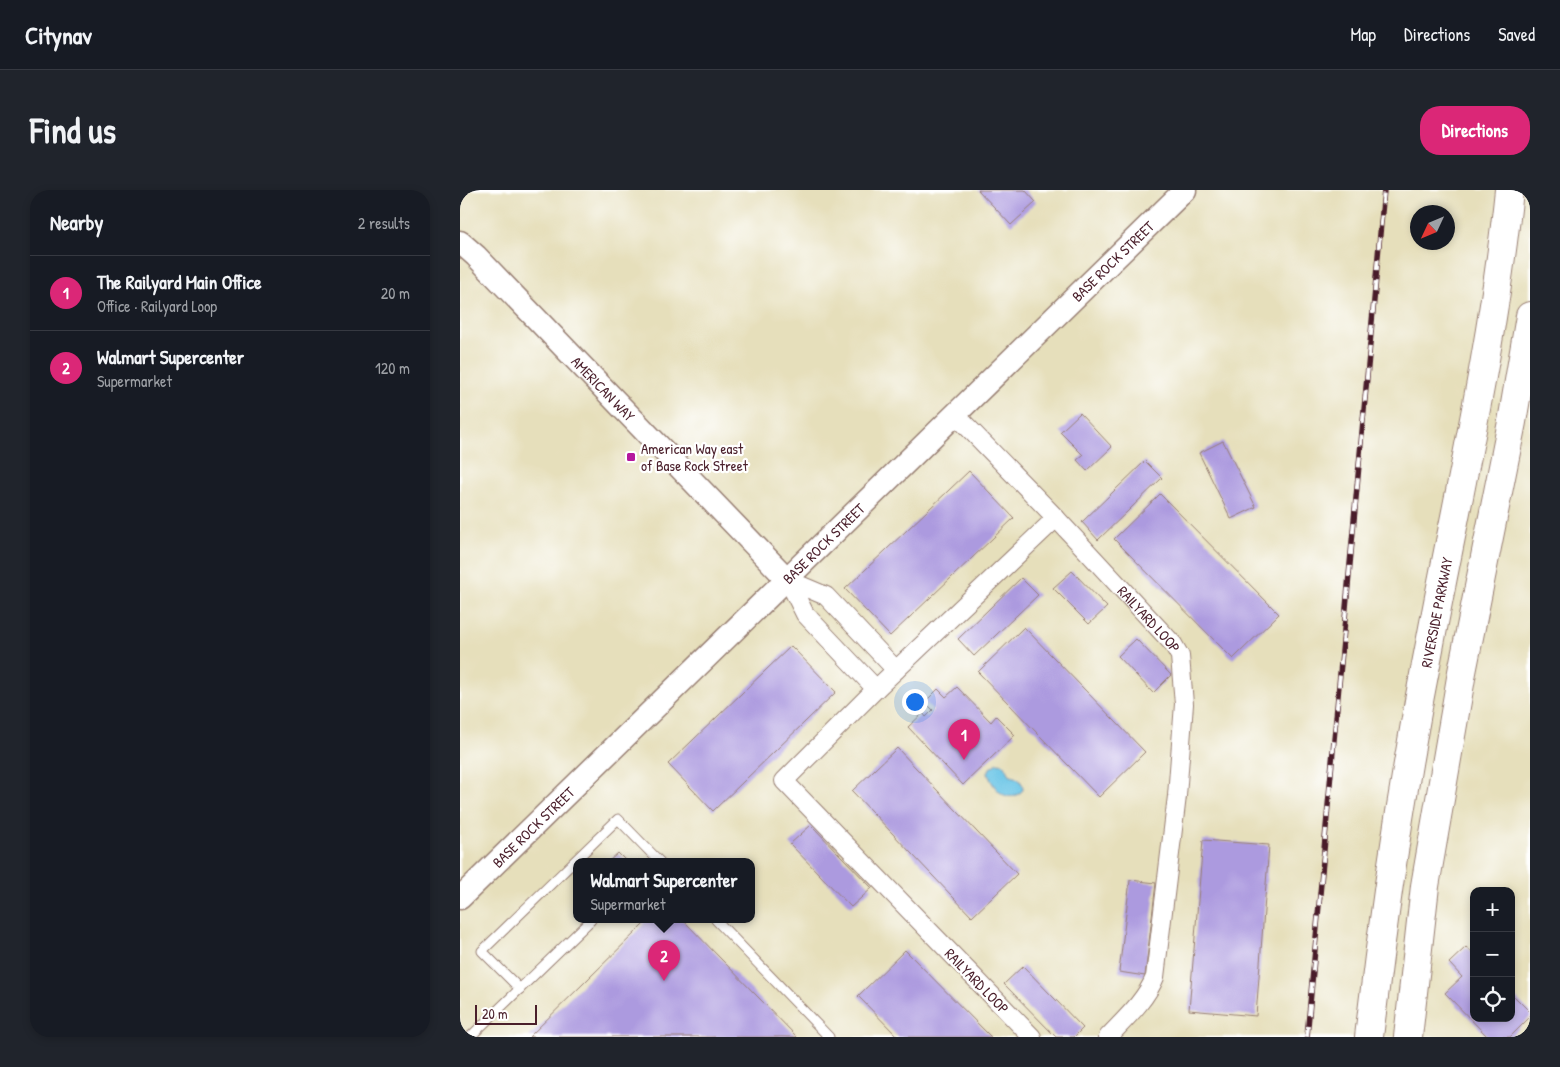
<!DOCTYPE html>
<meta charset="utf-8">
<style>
:root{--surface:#171b24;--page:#20242c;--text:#f1f3f6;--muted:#9ea1a6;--line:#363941;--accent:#db2777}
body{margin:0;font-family:"Patrick Hand",sans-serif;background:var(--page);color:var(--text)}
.controls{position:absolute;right:15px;bottom:15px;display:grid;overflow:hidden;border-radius:10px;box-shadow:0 2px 8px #0003}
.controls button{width:45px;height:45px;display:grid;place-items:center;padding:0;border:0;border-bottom:1px solid var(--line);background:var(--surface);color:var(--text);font:25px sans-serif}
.compass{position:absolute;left:950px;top:15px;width:45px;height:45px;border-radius:50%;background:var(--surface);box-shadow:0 2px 8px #0003;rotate:226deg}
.scale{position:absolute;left:15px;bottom:12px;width:62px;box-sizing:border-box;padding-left:5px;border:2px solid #4a1f2b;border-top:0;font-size:14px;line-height:18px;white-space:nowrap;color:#4a1f2b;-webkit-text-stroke:4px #fff;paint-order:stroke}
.you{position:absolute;left:454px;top:511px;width:18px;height:18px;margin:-12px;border:4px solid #fff;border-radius:50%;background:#1a73e8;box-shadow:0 0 0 8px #1a73e833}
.badge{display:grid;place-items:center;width:32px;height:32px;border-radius:50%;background:var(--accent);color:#fff;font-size:16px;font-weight:700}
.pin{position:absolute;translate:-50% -41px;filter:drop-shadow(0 1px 2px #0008)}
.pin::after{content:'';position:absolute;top:26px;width:18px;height:15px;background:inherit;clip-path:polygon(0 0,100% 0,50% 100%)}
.popup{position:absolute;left:113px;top:668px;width:182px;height:65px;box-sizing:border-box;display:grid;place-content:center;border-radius:10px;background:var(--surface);filter:drop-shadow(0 1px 4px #0005);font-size:16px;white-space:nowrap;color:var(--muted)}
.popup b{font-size:19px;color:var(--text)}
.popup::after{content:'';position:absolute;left:50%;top:100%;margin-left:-10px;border:10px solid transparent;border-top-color:var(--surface)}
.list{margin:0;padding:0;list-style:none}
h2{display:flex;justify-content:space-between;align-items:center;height:65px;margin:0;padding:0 20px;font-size:21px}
h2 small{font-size:16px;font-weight:400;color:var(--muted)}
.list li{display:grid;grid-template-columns:32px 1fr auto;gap:15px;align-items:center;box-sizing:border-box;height:75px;padding:0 20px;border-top:1px solid var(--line)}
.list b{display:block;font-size:19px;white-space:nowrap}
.list p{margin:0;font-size:16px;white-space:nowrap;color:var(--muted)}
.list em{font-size:16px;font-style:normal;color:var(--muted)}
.icon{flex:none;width:28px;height:28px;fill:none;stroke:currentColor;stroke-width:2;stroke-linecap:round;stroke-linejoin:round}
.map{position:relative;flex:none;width:1070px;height:847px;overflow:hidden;border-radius:20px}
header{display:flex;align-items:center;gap:30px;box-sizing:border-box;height:70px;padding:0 25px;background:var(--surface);border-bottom:1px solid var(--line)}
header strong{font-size:24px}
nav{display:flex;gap:28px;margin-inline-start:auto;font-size:18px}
.intro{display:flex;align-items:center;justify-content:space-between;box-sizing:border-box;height:120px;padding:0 30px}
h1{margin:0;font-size:35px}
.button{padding:12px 22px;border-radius:20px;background:var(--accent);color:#fff;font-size:18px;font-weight:700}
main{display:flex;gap:30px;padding:0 30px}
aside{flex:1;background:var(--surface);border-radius:20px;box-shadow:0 2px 8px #0003}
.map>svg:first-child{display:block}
.water{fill:#68c4e6;stroke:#597288}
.building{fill:#ac9adf}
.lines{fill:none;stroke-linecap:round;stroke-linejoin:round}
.service-casing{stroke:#987f73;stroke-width:11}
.minor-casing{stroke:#987f73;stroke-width:20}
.tertiary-casing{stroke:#987f73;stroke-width:25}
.primary-casing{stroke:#987f73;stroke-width:30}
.service{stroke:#fff;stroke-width:9}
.minor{stroke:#fff;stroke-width:18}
.tertiary{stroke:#fff;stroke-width:22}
.primary{stroke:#fff;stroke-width:28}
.rail-casing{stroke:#4a1f2b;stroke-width:5.5}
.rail{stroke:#fff;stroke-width:4;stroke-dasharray:11;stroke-linecap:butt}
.poi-dot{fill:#b5179e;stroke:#fff;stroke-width:2}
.labels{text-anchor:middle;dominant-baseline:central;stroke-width:4.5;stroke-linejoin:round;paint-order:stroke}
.street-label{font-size:15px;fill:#4a1f2b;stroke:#fff}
.poi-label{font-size:15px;fill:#4a1f2b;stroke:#fff;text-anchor:start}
</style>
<header>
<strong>Citynav</strong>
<nav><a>Map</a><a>Directions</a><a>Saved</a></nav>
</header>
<div class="intro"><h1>Find us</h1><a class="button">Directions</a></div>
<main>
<aside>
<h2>Nearby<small>2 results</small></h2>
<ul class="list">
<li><span class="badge">1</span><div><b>The Railyard Main Office</b><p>Office · Railyard Loop</p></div><em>20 m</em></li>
<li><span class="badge">2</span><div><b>Walmart Supercenter</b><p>Supermarket</p></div><em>120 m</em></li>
</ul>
</aside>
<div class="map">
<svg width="1070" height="847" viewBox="0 0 1070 847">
<rect width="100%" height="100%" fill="#fff"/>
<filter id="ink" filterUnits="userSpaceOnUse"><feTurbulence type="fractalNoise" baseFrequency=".02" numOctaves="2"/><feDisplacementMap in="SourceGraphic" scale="10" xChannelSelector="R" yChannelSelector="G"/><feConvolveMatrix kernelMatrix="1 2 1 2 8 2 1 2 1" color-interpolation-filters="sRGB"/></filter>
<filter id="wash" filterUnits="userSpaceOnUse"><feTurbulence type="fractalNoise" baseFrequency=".0096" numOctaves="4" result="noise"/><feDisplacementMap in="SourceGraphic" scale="20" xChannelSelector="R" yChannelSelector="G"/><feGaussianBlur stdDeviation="1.12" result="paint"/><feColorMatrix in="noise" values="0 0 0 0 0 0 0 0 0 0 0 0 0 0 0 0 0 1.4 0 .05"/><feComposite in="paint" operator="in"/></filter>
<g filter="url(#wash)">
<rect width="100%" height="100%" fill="#e6dfbb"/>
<!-- water -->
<path class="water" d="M537,573C547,573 546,580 551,586C559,588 563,592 563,600C548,616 533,599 528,583L530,578Z"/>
<g id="blocks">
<!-- building -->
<g class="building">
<path d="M518,0H565L576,12L551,35Z"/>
<path d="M620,223L652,257L627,281L617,270L623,265L600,242Z"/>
<path d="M763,251L796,317L771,329L739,263Z"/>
<path d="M685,271L702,288L638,350L622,332Z"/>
<path d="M509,281L554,328L430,446L385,399Z"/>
<path d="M700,304L819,424L773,469L654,349Z"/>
<path d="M612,381L647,417L629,434L593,398Z"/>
<path d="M561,388L578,405L514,466L498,449Z"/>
<path d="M564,437L685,562L639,607L518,482Z"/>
<path d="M676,449L711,485L693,503L658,466Z"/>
<path d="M331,456L376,502L253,621L208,574Z"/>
<path d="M497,497L531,532L536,526L555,545L503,595L448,537L463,523L466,527L473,520L465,512L478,499L486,507Z"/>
<path d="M437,558L557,684L512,727L392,601Z"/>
<path d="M351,635L412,698L391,717L330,654Z"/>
<path d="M743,650L809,655L796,826L729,820Z"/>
<path d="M158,663L167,672H148Z"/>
<path d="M670,690L696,693L685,786L659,782Z"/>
<path d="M180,730H223L337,847H69L184,734Z"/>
<path d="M1006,757L1014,764V828H1051V803L1070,822V827L1050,847H1028L985,803L1002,787L989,773Z"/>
<path d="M445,760L531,847H438L398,806Z"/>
<path d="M563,776L623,838L614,847H596L544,794Z"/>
</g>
</g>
</g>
<g filter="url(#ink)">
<use href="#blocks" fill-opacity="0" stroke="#987f73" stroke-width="1"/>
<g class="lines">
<!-- service casing -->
<g class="service-casing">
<g id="service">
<path d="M256,730L369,847"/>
<path d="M60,799L22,761L158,629L200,672"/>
<path d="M10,847L131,730"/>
</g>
</g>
<!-- minor casing -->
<g class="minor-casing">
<g id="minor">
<path id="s1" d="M496,225L596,328L713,454L720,466L724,514L717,606L695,787C686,810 665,829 648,847"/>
<path d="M416,499L345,424L328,390L366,406L436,480"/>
<path d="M572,847L324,591L416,499L596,328"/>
</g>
</g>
<!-- tertiary casing -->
<g class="tertiary-casing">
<g id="tertiary">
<path id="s2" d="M0,52L16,66L328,390"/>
<path id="s3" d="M0,708L725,0"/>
</g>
</g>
<!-- primary casing -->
<g class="primary-casing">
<g id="primary">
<path id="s4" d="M909,847C925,710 946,573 973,438C1001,292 1034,148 1049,0"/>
<path d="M948,847L965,696L1002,482L1052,232L1070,126"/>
</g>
</g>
<!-- service -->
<use href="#service" class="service"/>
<!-- minor -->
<use href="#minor" class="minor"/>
<!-- tertiary -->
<use href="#tertiary" class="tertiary"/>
<!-- primary -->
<use href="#primary" class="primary"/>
<!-- rail casing -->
<g class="rail-casing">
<path id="rail" d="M847,847L924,0"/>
</g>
<!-- rail -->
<use href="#rail" class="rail"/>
</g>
</g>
<!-- markers -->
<rect class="poi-dot" x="166" y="262" width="10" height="10" rx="2.5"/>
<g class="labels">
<!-- street labels -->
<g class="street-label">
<text stroke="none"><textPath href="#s3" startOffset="912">BASE ROCK STREET</textPath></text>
<text stroke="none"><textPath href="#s2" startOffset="205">AMERICAN WAY</textPath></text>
<text stroke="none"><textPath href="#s3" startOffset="508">BASE ROCK STREET</textPath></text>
<text stroke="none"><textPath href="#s4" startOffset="430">RIVERSIDE PARKWAY</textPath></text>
<text stroke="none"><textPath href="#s1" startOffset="281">RAILYARD LOOP</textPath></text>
<text stroke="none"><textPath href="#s3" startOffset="102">BASE ROCK STREET</textPath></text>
<text transform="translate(517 791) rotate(46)">RAILYARD LOOP</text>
</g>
<!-- poi labels -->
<g class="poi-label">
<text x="181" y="258">American Way east<tspan x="181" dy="17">of Base Rock Street</tspan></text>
</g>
</g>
</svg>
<div class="controls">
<button>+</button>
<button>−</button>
<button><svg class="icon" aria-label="locate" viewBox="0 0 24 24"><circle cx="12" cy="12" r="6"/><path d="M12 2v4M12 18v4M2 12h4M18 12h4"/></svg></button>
</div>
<svg class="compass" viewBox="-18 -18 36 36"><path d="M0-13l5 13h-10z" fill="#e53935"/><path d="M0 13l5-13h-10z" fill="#9ea1a6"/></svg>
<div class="scale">20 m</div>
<div class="you"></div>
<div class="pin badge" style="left:504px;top:570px">1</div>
<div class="pin badge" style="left:204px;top:791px">2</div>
<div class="popup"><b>Walmart Supercenter</b>Supermarket</div>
</div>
</main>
